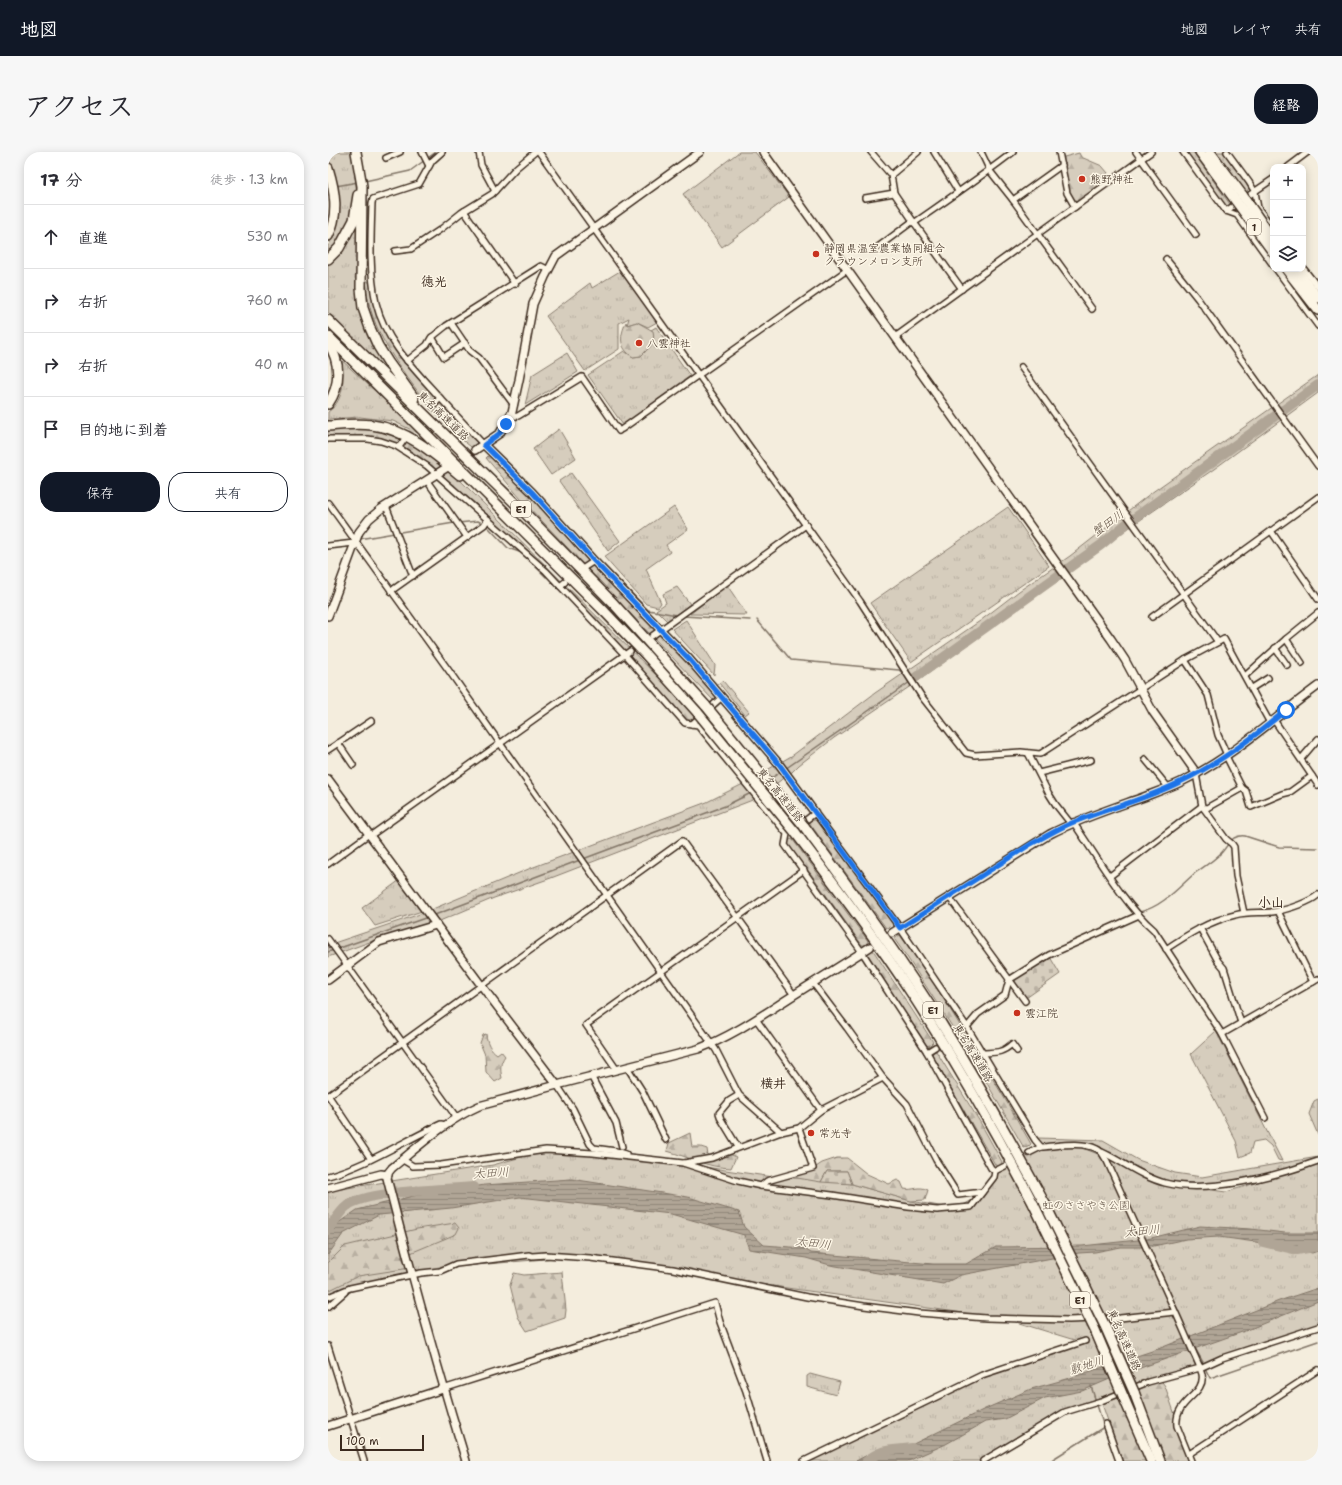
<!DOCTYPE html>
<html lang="ja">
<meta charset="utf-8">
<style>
:root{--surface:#fff;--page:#f7f7f7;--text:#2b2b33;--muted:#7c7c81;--line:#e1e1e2;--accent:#111827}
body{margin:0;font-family:"Shantell Sans","Klee One",sans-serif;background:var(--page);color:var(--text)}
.controls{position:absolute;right:12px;top:12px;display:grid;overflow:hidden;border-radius:8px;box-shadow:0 2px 10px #0003}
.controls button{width:36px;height:36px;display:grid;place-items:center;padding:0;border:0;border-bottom:1px solid var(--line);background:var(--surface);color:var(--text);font:20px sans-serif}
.scale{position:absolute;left:12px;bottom:10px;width:84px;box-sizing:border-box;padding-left:4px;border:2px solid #3b2a1e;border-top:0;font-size:11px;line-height:14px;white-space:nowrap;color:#3b2a1e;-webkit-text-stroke:3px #fcf5e5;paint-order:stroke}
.stop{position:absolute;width:12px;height:12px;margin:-9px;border:3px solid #1a73e8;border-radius:50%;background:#fff}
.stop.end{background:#1a73e8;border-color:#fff;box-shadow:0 1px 4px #0008}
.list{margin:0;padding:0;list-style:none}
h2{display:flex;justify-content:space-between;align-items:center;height:52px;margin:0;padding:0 16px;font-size:17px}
h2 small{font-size:13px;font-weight:400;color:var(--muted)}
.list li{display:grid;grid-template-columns:26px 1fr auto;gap:12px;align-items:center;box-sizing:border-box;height:64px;padding:0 16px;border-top:1px solid var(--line)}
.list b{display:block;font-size:15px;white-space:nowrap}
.list em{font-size:13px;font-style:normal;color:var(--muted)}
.actions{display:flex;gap:8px;padding:12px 16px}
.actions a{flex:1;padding:9px 0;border:1px solid var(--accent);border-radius:16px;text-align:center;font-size:14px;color:var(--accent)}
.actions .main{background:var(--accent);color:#fff}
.icon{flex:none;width:22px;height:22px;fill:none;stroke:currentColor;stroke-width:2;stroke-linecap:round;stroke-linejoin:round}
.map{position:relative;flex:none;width:990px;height:1309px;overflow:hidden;border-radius:16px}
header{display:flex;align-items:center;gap:24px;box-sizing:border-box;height:56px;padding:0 20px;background:var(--accent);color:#fff}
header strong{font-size:19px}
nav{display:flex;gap:22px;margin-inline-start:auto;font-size:14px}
.intro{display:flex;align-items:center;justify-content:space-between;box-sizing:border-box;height:96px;padding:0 24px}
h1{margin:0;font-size:28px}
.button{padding:10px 18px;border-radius:16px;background:var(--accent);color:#fff;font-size:14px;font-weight:700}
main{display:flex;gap:24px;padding:0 24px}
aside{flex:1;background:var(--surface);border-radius:16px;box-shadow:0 2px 10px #0003}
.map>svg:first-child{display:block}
.grass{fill:url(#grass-tufts);stroke:#887c6e}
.forest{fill:url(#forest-firs);stroke:#887c6e}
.cemetery{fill:url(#cemetery-stones);stroke:#887c6e}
.water{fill:url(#water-rules);stroke:#817466}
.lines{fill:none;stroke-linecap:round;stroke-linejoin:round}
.stream{stroke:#817466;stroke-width:1.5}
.river{stroke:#b0a596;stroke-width:10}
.street-tunnel{stroke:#cfc6b7;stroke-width:5;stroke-dasharray:5 2.5;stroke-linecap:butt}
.secondary-tunnel{stroke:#cfc6b7;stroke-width:7;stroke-dasharray:7 3.5;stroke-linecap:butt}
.street-casing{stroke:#3b2a1e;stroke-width:8}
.secondary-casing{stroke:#3b2a1e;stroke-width:10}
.highway-casing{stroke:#3b2a1e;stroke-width:12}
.street{stroke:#fcf5e5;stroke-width:5}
.secondary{stroke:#fcf5e5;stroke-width:7}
.highway{stroke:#fcf5e5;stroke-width:9}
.highway-bridge-casing{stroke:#3b2a1e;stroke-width:12;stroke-linecap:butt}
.highway-bridge{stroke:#fcf5e5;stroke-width:9}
.route{stroke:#1a73e8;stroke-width:5}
.poi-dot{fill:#c8321e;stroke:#fcf5e5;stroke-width:1.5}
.labels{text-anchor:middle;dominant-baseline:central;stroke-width:3;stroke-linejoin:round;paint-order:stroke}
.shield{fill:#fcf5e5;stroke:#75675a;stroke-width:1}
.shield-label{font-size:10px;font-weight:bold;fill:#3b2a1e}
.poi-label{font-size:11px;fill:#3b2a1e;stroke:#fcf5e5;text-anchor:start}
.street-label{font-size:11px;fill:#3b2a1e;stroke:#fcf5e5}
.park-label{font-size:11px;fill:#625346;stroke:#fcf5e5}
.water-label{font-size:12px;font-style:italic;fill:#645548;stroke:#fcf5e5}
.quarter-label{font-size:13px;font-weight:bold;fill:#3b2a1e;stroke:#fcf5e5}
</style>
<header>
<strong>地図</strong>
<nav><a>地図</a><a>レイヤ</a><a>共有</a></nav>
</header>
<div class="intro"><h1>アクセス</h1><a class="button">経路</a></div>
<main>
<aside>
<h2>17 分<small>徒歩 · 1.3 km</small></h2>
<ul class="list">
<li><svg class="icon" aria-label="ahead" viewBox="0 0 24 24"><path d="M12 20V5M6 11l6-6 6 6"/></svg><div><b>直進</b></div><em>530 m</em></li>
<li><svg class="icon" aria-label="right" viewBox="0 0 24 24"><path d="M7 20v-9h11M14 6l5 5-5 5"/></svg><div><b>右折</b></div><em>760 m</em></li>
<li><svg class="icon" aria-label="right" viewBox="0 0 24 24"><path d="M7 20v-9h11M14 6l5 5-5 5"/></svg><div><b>右折</b></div><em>40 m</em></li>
<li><svg class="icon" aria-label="arrive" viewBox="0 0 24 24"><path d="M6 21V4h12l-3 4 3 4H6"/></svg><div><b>目的地に到着</b></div></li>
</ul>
<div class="actions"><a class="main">保存</a><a>共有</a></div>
</aside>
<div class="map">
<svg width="990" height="1309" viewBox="0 0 990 1309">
<defs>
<pattern id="grass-tufts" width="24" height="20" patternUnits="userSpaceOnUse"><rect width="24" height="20" fill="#d6cdbd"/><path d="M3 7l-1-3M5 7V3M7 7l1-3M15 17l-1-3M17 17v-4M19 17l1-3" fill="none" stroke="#b9b0a2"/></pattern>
<pattern id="forest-firs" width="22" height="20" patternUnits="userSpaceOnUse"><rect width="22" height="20" fill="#d6cdbd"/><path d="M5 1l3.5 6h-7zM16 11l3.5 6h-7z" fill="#b9b0a2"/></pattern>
<pattern id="cemetery-stones" width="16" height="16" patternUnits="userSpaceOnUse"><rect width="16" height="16" fill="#d6cdbd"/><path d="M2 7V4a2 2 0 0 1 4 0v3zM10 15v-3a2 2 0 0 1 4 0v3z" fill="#b9b0a2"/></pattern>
<pattern id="water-rules" width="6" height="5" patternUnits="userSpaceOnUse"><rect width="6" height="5" fill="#b0a596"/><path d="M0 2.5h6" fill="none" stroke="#90877a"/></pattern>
</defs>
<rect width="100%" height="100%" fill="#f4eddd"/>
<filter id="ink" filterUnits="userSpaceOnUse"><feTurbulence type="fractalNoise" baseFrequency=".025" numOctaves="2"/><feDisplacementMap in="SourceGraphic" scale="8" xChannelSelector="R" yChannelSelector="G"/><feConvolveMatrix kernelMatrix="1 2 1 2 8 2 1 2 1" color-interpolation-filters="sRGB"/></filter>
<g filter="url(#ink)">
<!-- grass -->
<g class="grass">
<path d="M0,0H24C25,11 29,31 28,40C25,60 15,88 0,102V94L2,91L11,51L0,6Z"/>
<path d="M411,0H427L461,45L394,95L355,42Z"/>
<path d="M858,0H865L904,55L897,58Z"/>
<path d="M887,0H895L921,36L918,41Z"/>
<path d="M31,68L29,117L30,154L38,176L62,223L0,160V113L19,93Z"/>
<path d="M292,119L329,170L320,175L309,170L299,173L301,166L291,171V197L257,219L218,164L262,131L264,136Z"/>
<path d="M328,175L362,224L295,273L260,223L296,199L305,205L313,204L322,195L326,187L323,178Z"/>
<path d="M239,201L250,220L197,253L204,223Z"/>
<path d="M10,205L96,284L65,269L32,265L0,267V260C18,247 17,223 10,205Z"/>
<path d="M990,223V241L886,317L795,380L593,527L506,586L471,613L464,620L427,647L223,726L166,746L107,771L50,787L0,805V793L95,761L203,716L379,650L415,632L465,603L547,541L652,469L691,439L742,404L823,341Z"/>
<path d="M231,277L248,306L223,323L205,297Z"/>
<path d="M243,321L292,389L280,399L231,329Z"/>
<path d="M346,355L360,377L338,393L342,400L318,417L333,451L330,455L318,452L276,405Z"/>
<path d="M680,355L721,414L583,510L542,451Z"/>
<path d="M399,433L419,463L362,462Z"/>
<path d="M349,435L362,452L339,469L328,458L338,451L335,442Z"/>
<path d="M358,468L387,513L386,523L344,477Z"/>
<path d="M395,529L421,560L417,563L391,531Z"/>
<path d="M72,728L94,759L47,774L34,756Z"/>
<path d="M888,879L890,883L954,1009L950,1008L943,994L936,988L925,990L922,1001L912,1005L908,989L863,902Z"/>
<path d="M710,986L775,988L810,1008L847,1021L874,1025L990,1005V1006L961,1018L883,1033L836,1028L849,1033L898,1040L918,1034L990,1010V1175L749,1253L685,1291L651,1309H476L677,1215L753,1190L678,1167L240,1105L114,1116L112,1119L30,1135L0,1155V1039L165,1013L218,998L336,1009L452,1026H473L524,1032L583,1049L628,1057L650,1045L667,1019L711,996L747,993L808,1017L785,1001L753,990H731L715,995Z"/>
<path d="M482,1222L512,1230L508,1243L479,1235V1224Z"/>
</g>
<!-- forest -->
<g class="forest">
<path d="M751,1L753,5L774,14L780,21C773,37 761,50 742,48L735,14L736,5Z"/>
<path d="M38,128L42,131L48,162L71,204L150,292L147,298C124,281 105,260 88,237C64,205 39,170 38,128Z"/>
<path d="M298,170L299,173L309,170L325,179C328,190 321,196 313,204L305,205C290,195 292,184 298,170Z"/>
<path d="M0,273L47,274L73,282L120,313L108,323L94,306L70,291L34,287H0Z"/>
<path d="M162,302L197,337L394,545L386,549L193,347L158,306Z"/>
<path d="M120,316L363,558L366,566L364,569L357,571L238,441L147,351L112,323Z"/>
<path d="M487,668H489L499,679L565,772L562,775L558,776L480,669Z"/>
<path d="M463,687L465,688L540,789L538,793H534L483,722L459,693L460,689Z"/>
<path d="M572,783L609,836L633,875L631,879H627L579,805L567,788V786Z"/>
<path d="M542,798H545L605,890L602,893L598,894L551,820L538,803L539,801Z"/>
<path d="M636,880L680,952L703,992L700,995L696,996L632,884L633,881Z"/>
<path d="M158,882C159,891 162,897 169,902L173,899L177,904C172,911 172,917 174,926L167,930L158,920L157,903L152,891L155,883Z"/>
<path d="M605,899H608L652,970L674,1010L672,1014H668L604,903Z"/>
<path d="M990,947V983L981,962L986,949Z"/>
<path d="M362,981L364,995H373L379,997L380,1004C388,1003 401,1000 408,1005L403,1016C377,1015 364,1006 339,999L341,991Z"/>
<path d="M509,1006H519L539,1022L561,1032L569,1028L573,1030L576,1037C585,1039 591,1033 600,1038L597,1048L583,1049L524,1032L519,1019H499L493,1030L457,1024L479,1021L494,1011Z"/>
<path d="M127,1071L131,1076L128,1082L73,1105L82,1116L30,1124L0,1139V1111L17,1094L89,1077Z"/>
<path d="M234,1120L238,1158L237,1166L199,1179L190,1165L182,1133L186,1121L196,1123Z"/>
<path d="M832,1227L837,1234L863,1309H794L773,1249Z"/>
</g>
<!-- cemetery -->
<g class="cemetery">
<path d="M722,805L732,822L698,846L686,828Z"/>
<path d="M499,1019H519L524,1032L493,1030Z"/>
</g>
<!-- water -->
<g class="water">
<path d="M243,1027L360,1045L411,1060L416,1075L436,1093L475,1096L483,1101L605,1112H638L668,1095L754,1094L819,1087L872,1074L923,1077L957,1081H990V1099L984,1101L949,1093L891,1085L858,1087L821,1095H793L767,1100L751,1101L633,1123L615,1132L502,1113L478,1106L421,1097L416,1083L343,1062L192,1045L123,1056L51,1063L15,1082L0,1103V1078L29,1058L85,1044L157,1033Z"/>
<path d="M990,1136V1149L917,1179L784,1226L754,1239L717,1246L677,1267L657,1270L618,1292L580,1309H528L543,1301L546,1303L559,1298H573L657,1257L703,1237L739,1227L830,1197L951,1149Z"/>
</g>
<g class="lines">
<!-- stream -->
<g class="stream">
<path d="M37,29L82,19L108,0"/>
<path d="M8,34L30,30"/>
<path d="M130,371L150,369L159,374L180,396L194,401L218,425"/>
<path d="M31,387L126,371"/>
<path d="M8,391L24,388"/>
<path d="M275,412L320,458L349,463"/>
<path d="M355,464L422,468"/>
<path d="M429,468L463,508L571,518L578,524"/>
<path d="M457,617L582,530"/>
<path d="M442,627L454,619"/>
<path d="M255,707L397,654L423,641"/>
<path d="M812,760C835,754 850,736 867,721C875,715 884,710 892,702C897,698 900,690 906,686C910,684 913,683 917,684L951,695L990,696"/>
<path d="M104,764L252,708"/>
<path d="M9,797L100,765"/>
<path d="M0,800L6,798"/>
<path d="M867,1196L876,1212"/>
<path d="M877,1216L882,1226L990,1189"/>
<path d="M723,1309L725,1307L776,1275L763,1234"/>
</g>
<!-- river -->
<g class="river">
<path d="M584,528L773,393L797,373L990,233"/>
<path d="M0,1078C6,1070 12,1059 19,1054C39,1038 118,1038 146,1035"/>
<path d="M935,1090L969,1098L990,1094"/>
<path d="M539,1309C556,1295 564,1299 584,1296"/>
</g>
<!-- street-tunnel -->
<g class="street-tunnel">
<path d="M78,286L105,254"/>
<path d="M607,895L639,875"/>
</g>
<!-- secondary-tunnel -->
<path class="secondary-tunnel" d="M123,313L147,298"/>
<!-- street casing -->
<g class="street-casing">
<g id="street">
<path d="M94,0L101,14"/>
<path d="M114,0L104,9L91,32L45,47L44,51C43,84 41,118 48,151C56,185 81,212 104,237C121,256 138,274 156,293"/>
<path d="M151,0L153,13L167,39"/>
<path d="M211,0L532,449L594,545L638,601L647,603L693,600L712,602L857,508L896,487L942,571"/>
<path d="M543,0L563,23L566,41L585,69L634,137"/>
<path d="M606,0L630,39"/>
<path d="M653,0L662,19L685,48L764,157"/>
<path d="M731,0L739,41L747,55"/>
<path d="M808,0L868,83"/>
<path d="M855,0L898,59L909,63L945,113"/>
<path d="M899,0L921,30L927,40L930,56L945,76"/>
<path d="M58,6L72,0"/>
<path d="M960,15L980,0"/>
<path d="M563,23L590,0"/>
<path d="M537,46L566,41"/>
<path d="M685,48L734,13"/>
<path d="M136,59L187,132"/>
<path d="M898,59L945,27"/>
<path d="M586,71C619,48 653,25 685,0"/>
<path d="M550,95L585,69"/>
<path d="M67,99L83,97L113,77L133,61L164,42L188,16L207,0"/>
<path d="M838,107L870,147L990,314"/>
<path d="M975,116L990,135"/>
<path d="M948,117L990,174"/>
<path d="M123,171L142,199L151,206L186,253"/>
<path d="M104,185L116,205L137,191"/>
<path d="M567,185L823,0"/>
<path d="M79,209L99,193L103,186L118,174L213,114L221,118"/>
<path d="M693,215L890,490"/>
<path d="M105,254L112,246"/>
<path d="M181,265L190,264L254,225L291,279"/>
<path d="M294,277L519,118"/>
<path d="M0,287H40L53,289L68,294L99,314L218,419L297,503L357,571L370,573L459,682L457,693L534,800L599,900L663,1016L667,1019"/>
<path d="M71,295L76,288"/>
<path d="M99,329L139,385"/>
<path d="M0,351L119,516L388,898L411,943L453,980"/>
<path d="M58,354L85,424"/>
<path d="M943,379L990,447"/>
<path d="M0,394L26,391"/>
<path d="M257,415L266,409"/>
<path d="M232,434L237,430"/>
<path d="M63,439L156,373L160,367"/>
<path d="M824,465L990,345"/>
<path d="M324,484L478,373"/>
<path d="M958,487L974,511"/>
<path d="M947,496L959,513"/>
<path d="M857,508L880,543L890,583L899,603"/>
<path d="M917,524L958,487L990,461"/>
<path d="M924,536L940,526"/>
<path d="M946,568L990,633"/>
<path d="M364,572L394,545"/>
<path d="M10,591L25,613"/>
<path d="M0,598L43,569"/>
<path d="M700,601L721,642L728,653L743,672"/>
<path d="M898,604L914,636"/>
<path d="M817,607L840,635"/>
<path d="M973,607L990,587"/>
<path d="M711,621L763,608"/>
<path d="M868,622L874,654L898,687L904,692L906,695L908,724L916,761"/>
<path d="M877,657L914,636L918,639L923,655L954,642L962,640L984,624"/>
<path d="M745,670C770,706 794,750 826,778L894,882L937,966"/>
<path d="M473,672L487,661L572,776L639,875L707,988L713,995C730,994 753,989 769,997C774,999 776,1005 779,1009C801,1059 824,1108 846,1157C853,1172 859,1187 866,1202C869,1208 872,1215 874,1222C878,1244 846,1247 849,1274L863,1309"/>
<path d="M42,684L302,499"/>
<path d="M0,712L41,682"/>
<path d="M782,724L874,654"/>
<path d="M621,745L697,849"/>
<path d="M950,759L985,830"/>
<path d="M872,776L890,809L896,816L913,871"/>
<path d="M0,787L129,966"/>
<path d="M838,797C859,783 881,769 907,763C921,759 936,762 950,759C961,757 982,750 990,743"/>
<path d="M428,867L493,958"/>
<path d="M639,875L650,862L677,843L681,828L721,803L811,763"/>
<path d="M894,882L990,827"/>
<path d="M599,900L607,895"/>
<path d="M654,901C667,900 673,902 684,892L689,899"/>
<path d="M299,915L315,940L338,988"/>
<path d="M289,918L258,873L476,718"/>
<path d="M263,924L288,971L294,995"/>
<path d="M555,926L579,952L608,1008L630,1043L654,1040"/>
<path d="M229,933L245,957L262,992L266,996L288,999L298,1002"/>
<path d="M0,943L43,1007"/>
<path d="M0,944L354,689L466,843"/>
<path d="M410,995L393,967L391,961L401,949L411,943"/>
<path d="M774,1000C795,1010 814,1025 837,1031C880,1042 949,1024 990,1009"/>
<path d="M701,1001L713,995"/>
<path d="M75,1008L85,1014L113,1013L218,998L265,1001L355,1011L410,1029L433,1034L504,1043L580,1055L609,1058L643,1055L666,1025L667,1019L677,1014"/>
<path d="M356,1011L384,1006L453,980L471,976L493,958L555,926L519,876L485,831"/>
<path d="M0,1024C40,1013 76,989 113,972L118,973"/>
<path d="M433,1034L439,1029L485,1016L471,976"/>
<path d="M0,1145L22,1136L93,1121L112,1119L128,1112L201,1103L204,1104L218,1103L262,1106L345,1117L479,1145L536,1154L591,1161L658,1166L741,1168L792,1166L847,1160"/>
<path d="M0,1155L17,1140"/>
<path d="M0,1194L36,1309"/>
<path d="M115,1237L387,1151L392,1170L418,1239L439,1309"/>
<path d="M778,1272L791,1309"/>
<path d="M861,1302L990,1218"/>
<path d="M476,1309L654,1223L757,1189"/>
<path d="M655,1309L737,1260L773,1249L820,1230L872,1216L894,1206L990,1175"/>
</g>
</g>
<!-- secondary casing -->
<g class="secondary-casing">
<g id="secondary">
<path d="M435,0L783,487L797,508L825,560L869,622"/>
<path d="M156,293L204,340L266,409L361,507L451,612L487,661"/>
<path d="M147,298L172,281L184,260L191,228L205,152L217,125L228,104L372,0"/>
<path d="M0,464L31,380L41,367L53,357L118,316"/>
<path d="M0,627L153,833L229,933"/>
<path d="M564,781L722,682C751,667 782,657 813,646C826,641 840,636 853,630C903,606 945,567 990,534"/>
<path d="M0,828L51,790L108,773"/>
<path d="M0,1036L53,1022L60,1023"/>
<path d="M0,1274L115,1237"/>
<path d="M138,1309C109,1215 83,1121 59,1026L60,1021L64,1016C91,994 119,968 151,954L229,933L370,897C402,885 430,866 458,848C486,830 514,813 542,795"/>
</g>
</g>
<!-- highway casing -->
<g class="highway-casing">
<g id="highway">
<path d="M28,0L34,34L33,136L35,156L42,176L50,194L60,210L86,246"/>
<path d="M872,0L908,49"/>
<path d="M882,0L915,44"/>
<path d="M0,16C7,39 11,62 0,84"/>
<path d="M0,107L11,96L26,68L30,43"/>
<path d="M958,117L990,158"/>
<path d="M968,117L990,146"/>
<path d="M0,168L197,361L286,452L378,554"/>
<path d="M0,184L277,460L318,503L370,561"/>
<path d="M0,191C13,210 13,233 0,252"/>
<path d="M0,274C14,273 29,271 44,273C78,277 106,301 132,323"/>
<path d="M476,674C524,740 573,806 616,876C652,934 685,993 717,1052"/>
<path d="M467,680C508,734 549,788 586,845C629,912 669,982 706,1053"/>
<path d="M806,1240L832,1309"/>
<path d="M795,1244L823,1309"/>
</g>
</g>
<!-- street -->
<use href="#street" class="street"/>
<!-- secondary -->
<use href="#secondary" class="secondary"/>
<!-- highway -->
<use href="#highway" class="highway"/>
<!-- highway-bridge casing -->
<g class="highway-bridge-casing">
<g id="highway-bridge">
<path d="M915,44L945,87"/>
<path d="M908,49L945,100"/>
<path d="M378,554L476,674"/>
<path d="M370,561L467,680"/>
<path d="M717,1052L777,1174L806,1240"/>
<path d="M706,1053L767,1178L795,1244"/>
</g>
</g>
<!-- highway-bridge -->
<use href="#highway-bridge" class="highway-bridge"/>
</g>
</g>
<g class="lines" filter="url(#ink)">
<!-- route -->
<path class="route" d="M178,272L172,281L156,293L204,340L266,409L361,507L451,612L572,776L703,692C717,685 731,676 746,670C781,656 819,647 852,630C891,612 926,585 958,558"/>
</g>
<!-- markers -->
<g class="poi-dot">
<circle cx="754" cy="27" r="4"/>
<circle cx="488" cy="102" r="4"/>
<circle cx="311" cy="191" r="4"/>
<circle cx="689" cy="861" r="4"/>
<circle cx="483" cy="981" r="4"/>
</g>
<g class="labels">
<!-- shield labels -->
<g class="shield">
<rect x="919" y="67" width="14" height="16" rx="3"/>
<rect x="183" y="349" width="20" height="16" rx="3"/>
<rect x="595" y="850" width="20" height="16" rx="3"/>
<rect x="742" y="1140" width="20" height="16" rx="3"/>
</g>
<g class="shield-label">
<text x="926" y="75">1</text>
<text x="193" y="357">E1</text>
<text x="605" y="858">E1</text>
<text x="752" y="1148">E1</text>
</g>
<!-- poi labels -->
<g class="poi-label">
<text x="762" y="27">熊野神社</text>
<text x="496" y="96">静岡県温室農業協同組合<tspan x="496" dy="13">クラウンメロン支所</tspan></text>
<text x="319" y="191">八雲神社</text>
<text x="697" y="861">雲江院</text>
<text x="491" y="981">常光寺</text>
</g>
<!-- street labels -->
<g class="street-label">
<text transform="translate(115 264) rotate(44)">東名高速道路</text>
<text transform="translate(452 643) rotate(51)">東名高速道路</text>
<text transform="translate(645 901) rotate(59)">東名高速道路</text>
<text transform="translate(796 1188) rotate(66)">東名高速道路</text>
</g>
<!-- park labels -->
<g class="park-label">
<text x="758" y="1053">虹のささやき公園</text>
</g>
<!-- water labels -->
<g class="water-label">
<text transform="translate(780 371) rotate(-36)">蟹田川</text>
<text transform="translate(163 1021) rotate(-4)">太田川</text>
<text transform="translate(814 1079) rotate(-6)">太田川</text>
<text transform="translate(485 1091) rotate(7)">太田川</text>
<text transform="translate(759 1213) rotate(-18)">敷地川</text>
</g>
<!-- quarter labels -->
<g class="quarter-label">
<text x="106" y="129">徳光</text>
<text x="943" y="750">小山</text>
<text x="445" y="931">横井</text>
</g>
</g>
</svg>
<div class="controls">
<button>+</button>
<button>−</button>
<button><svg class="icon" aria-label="layers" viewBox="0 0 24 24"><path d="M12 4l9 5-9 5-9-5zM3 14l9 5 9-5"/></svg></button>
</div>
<div class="scale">100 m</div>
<div class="stop" style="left:958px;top:558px"></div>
<div class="stop end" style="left:178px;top:272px"></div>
</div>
</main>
